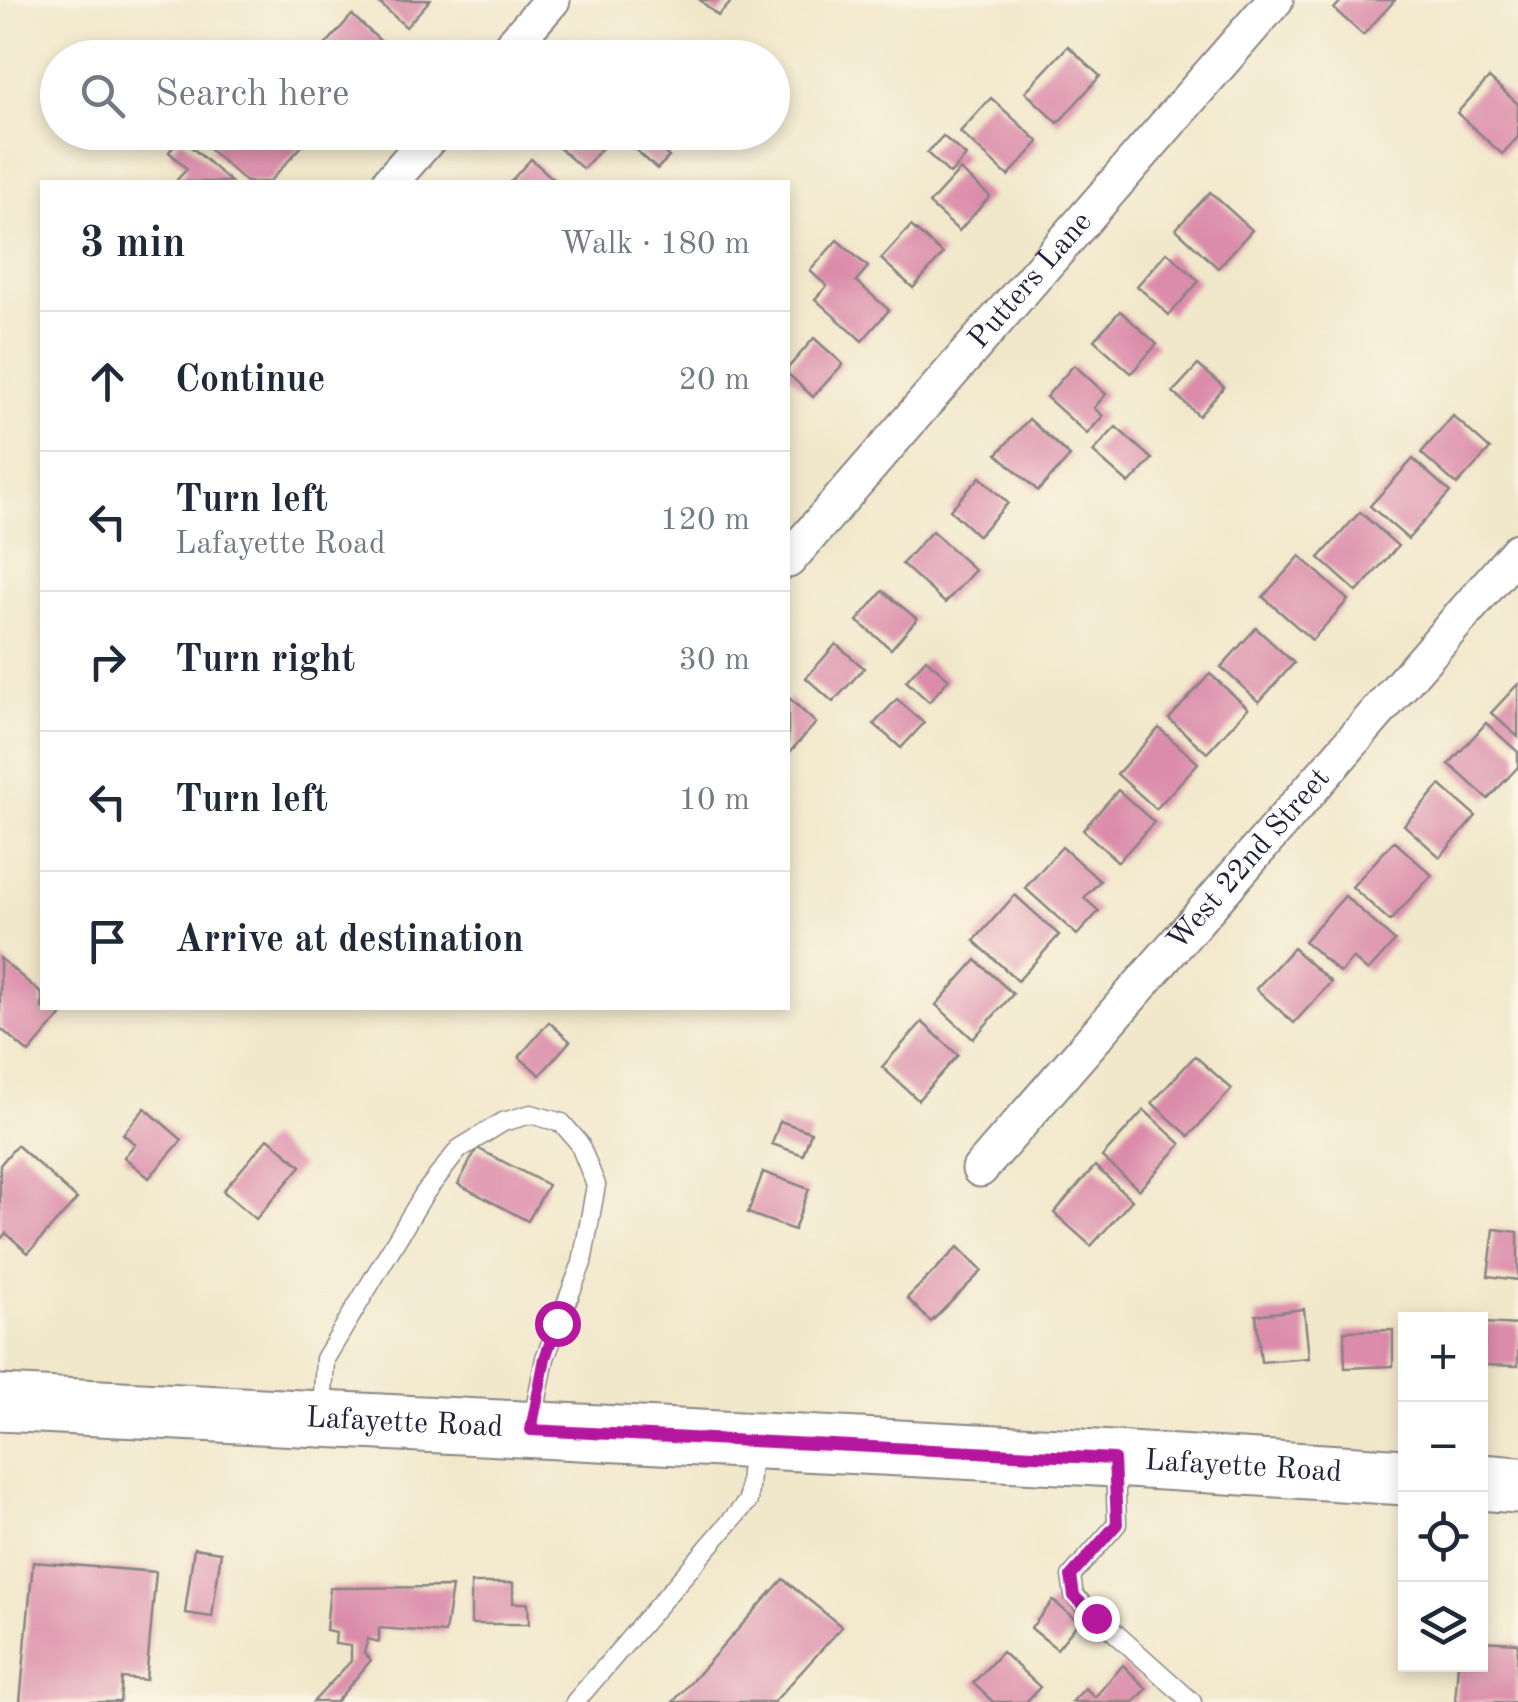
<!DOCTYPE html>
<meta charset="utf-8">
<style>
:root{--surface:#fff;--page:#f6f6f7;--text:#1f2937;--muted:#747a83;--line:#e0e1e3}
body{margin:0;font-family:"Old Standard TT",serif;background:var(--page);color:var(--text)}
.controls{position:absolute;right:30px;bottom:30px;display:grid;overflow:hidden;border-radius:0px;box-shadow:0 5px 15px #0003}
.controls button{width:90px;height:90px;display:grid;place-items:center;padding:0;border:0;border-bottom:2px solid var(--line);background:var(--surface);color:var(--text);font:50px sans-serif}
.stop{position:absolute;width:30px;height:30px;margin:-22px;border:8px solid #b5179e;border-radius:50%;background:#fff}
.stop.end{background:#b5179e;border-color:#fff;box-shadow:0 2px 10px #0008}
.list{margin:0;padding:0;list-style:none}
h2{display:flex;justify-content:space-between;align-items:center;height:130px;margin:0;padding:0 40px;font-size:42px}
h2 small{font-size:32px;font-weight:400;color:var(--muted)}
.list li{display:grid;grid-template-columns:65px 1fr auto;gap:30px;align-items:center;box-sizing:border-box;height:140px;padding:0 40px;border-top:2px solid var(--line)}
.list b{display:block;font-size:38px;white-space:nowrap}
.list p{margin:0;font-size:32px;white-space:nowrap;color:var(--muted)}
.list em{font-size:32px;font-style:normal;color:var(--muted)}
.icon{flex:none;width:55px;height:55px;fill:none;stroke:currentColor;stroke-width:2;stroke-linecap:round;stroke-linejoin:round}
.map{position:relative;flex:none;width:1518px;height:1702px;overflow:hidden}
.search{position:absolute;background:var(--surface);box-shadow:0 5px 15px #0003;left:40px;top:40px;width:750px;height:110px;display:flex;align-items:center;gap:25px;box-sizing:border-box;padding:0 35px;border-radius:55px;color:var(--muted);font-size:38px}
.panel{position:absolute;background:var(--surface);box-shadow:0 5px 15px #0003;left:40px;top:180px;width:750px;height:830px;border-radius:0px}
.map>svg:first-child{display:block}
.building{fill:#db8caa}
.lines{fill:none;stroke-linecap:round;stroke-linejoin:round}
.service-casing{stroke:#8a8483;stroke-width:21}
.minor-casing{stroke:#8a8483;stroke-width:39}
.primary-casing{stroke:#8a8483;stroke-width:59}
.service{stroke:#fff;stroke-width:18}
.minor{stroke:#fff;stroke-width:35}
.primary{stroke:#fff;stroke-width:55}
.route{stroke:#b5179e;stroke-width:12}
.labels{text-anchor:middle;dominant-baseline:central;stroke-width:8;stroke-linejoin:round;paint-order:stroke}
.street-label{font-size:30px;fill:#22223b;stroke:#fcf5e5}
</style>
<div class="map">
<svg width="1518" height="1702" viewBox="0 0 1518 1702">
<rect width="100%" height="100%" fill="#fcf5e5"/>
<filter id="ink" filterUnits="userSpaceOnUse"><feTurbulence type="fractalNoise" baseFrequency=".01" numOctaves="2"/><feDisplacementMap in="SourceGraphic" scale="20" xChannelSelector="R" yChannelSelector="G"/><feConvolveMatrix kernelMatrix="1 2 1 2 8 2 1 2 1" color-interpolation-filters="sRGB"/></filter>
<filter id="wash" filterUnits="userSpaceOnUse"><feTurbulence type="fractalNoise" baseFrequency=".0048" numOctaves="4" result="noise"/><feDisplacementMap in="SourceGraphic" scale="40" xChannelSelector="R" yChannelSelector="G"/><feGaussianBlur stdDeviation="2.25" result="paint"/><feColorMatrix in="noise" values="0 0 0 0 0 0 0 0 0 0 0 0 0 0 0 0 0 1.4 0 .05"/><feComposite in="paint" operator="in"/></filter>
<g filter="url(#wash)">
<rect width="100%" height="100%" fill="#f1e7cb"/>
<g id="blocks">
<!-- building -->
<g class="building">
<path d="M376,0H430L406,27Z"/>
<path d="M700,0H733L718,16Z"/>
<path d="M1342,0H1395L1363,35L1334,9Z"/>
<path d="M352,15L388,48L380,58H330L321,50Z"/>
<path d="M1068,46L1100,76L1058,123L1025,92Z"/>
<path d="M1489,78L1518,104V137L1502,154L1457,113Z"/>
<path d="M991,98L1039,142L1008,176L960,132Z"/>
<path d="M226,132H287L302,146L269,182H246L210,150Z"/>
<path d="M555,132H611L614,135L583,169L549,139Z"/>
<path d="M647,136L669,157L657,169L635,149Z"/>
<path d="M943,136L966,156L950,174L927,153Z"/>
<path d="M181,138L231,182H175L187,169L169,152Z"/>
<path d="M531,159L557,182H510Z"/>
<path d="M960,170L990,196L959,231L929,204Z"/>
<path d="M1210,192L1252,230L1218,268L1176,229Z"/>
<path d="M911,226L943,254L913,288L881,259Z"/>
<path d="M837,240L868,267L856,281L889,310L862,341L815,299L827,286L810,271Z"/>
<path d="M1167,252L1199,281L1169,315L1137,286Z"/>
<path d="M1120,311L1157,344L1131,373L1094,340Z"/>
<path d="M814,338L843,364L813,397L788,374V368Z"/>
<path d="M1074,365L1106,394L1094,408L1103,416L1087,434L1046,397Z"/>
<path d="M1198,365L1224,387L1199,416L1173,392Z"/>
<path d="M1453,416L1490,449L1457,485L1421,453Z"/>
<path d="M1029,419L1070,456L1038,491L997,454Z"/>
<path d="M1116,427L1152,459L1129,484L1093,452Z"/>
<path d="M1413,459L1450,492L1408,539L1370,506Z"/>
<path d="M980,477L1008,503L978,536L950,510Z"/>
<path d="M1360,512L1398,546L1357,592L1319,558Z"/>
<path d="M932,531L975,570L945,603L902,564Z"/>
<path d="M1300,556L1348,600L1312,640L1263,597Z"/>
<path d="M883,591L917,619L891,649L857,621Z"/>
<path d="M1256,628L1294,663L1259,702L1221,667Z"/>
<path d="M836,644L864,668L833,702L806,678Z"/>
<path d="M926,659L949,679L929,702L906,681Z"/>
<path d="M1210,674L1248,708L1207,753L1169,719Z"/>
<path d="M1518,684V737L1491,713Z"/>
<path d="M788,697L816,723L788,754Z"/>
<path d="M897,699L924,723L901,748L874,724Z"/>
<path d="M1486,723L1518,752V767L1488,799L1449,764Z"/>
<path d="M1159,728L1198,763L1156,809L1117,774Z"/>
<path d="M1440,785L1476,816L1440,857L1404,825Z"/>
<path d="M1118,790L1154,822L1118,862L1083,830Z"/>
<path d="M1394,841L1432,875L1390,921L1352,887Z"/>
<path d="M1062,847L1100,881L1084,898L1099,911L1077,935L1025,888Z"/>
<path d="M1015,895L1059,935L1018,981L974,941Z"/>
<path d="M1345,896L1395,941L1368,971L1353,958L1340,973L1304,941Z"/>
<path d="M1293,948L1331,982L1294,1023L1256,989Z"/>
<path d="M0,958L42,994V1008H58L64,1012L29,1053L0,1028Z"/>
<path d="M976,960L1013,994L973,1039L936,1005Z"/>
<path d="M549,1022L570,1041L540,1075L519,1057Z"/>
<path d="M922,1022L958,1055L918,1100L882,1067Z"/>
<path d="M1195,1056L1232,1089L1189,1136L1152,1103Z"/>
<path d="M145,1108L182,1140L149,1178L124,1157L135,1144L123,1134Z"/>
<path d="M1144,1110L1181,1144L1139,1190L1102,1157Z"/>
<path d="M780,1121L811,1132L803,1155L772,1144Z"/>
<path d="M268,1138L301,1166L256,1219L223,1191Z"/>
<path d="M17,1145L77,1199L28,1253L6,1233L0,1240V1165Z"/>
<path d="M477,1148L548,1185L528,1221L458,1184Z"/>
<path d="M1095,1166L1132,1200L1091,1246L1054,1213Z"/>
<path d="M763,1172L809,1189L794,1230L748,1213Z"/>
<path d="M1494,1229L1518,1232V1280L1488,1276Z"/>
<path d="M958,1247L982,1271L931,1322L907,1298Z"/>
<path d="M1304,1309L1309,1358L1261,1362L1256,1315Z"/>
<path d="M1485,1323L1518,1325V1366L1483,1365Z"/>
<path d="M1393,1330V1366L1345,1368L1344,1331Z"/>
<path d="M194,1548L221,1552L212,1617L185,1613Z"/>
<path d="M33,1562L156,1572L146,1680L122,1678L120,1702H20Z"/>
<path d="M783,1579L842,1627L774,1702H673Z"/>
<path d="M471,1583H513V1603H528L529,1624H471Z"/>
<path d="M452,1587L445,1633L379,1628V1642L368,1639L364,1653L371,1660L336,1702H313L351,1661V1646L335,1644L336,1632L326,1630L330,1588Z"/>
<path d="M1053,1601L1079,1622L1057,1649L1031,1628Z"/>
<path d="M1480,1641L1518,1643L1516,1702H1455L1458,1664H1480Z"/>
<path d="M1002,1652L1040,1687L1026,1702H993L973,1683Z"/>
<path d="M1123,1665L1147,1689L1134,1702H1072L1085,1688L1095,1697Z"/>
</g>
</g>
</g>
<g filter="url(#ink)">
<use href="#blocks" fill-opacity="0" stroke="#8a8483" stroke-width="2.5"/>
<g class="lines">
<!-- service casing -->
<g class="service-casing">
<g id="service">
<path d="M322,1414L325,1359L424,1194L459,1149L503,1122L531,1114L562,1123L579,1143L596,1185L582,1263L545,1358L532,1425"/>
<path d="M1115,1465L1117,1524L1071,1576L1074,1596L1192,1702"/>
<path d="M575,1702L748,1501L752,1446"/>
</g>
</g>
<!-- minor casing -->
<g class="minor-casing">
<g id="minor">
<path d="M501,58L552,0"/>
<path d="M390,182L434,132"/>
<path id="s1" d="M788,560L1275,0"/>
<path id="s2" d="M980,1169L1518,551"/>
</g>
</g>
<!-- primary casing -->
<g class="primary-casing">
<g id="primary">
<path id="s3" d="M0,1403L1080,1457L1406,1477"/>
<path d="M1480,1482L1518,1485"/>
</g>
</g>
<!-- service -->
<use href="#service" class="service"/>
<!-- minor -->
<use href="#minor" class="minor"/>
<!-- primary -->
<use href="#primary" class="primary"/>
</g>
</g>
<g class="lines" filter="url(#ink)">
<!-- route -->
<path class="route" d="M557,1323L545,1358L531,1430L1114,1459L1117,1524L1071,1576L1074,1596L1096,1618"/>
</g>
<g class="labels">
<!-- street labels -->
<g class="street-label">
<text stroke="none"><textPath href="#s1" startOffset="370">Putters Lane</textPath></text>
<text stroke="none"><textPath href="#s2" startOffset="410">West 22nd Street</textPath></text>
<text stroke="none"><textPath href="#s3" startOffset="405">Lafayette Road</textPath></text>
<text stroke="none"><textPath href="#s3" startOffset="1245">Lafayette Road</textPath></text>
</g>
</g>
</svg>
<div class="controls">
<button>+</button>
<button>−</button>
<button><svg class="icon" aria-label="locate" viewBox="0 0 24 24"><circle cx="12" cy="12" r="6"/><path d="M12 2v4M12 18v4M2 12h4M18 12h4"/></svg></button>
<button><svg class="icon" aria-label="layers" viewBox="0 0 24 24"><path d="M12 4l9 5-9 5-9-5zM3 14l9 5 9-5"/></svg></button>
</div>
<div class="stop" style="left:557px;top:1323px"></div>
<div class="stop end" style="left:1096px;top:1618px"></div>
<div class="search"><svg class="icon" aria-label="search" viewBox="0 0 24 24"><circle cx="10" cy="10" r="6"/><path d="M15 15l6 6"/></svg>Search here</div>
<section class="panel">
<h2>3 min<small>Walk · 180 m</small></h2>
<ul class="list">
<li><svg class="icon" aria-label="ahead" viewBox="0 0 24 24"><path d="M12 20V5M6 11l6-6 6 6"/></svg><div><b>Continue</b></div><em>20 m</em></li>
<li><svg class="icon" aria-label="left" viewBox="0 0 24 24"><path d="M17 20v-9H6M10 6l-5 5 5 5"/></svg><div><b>Turn left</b><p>Lafayette Road</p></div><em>120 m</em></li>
<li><svg class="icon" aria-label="right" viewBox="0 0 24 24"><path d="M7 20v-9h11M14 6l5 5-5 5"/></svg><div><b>Turn right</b></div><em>30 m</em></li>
<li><svg class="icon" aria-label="left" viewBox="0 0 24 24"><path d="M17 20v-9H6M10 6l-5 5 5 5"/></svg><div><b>Turn left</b></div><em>10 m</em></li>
<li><svg class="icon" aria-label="arrive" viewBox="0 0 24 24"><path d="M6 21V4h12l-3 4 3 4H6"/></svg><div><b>Arrive at destination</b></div></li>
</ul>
</section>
</div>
